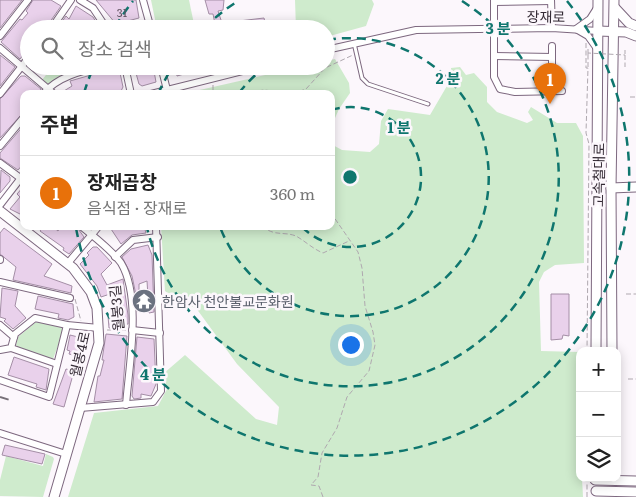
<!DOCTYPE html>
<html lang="ko">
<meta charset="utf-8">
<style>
:root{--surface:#fff;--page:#f6f6f6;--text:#222;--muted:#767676;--line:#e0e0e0;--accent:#2563eb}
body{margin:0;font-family:Literata,"Noto Sans KR",serif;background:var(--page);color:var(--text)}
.controls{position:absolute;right:15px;bottom:15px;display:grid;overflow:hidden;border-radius:10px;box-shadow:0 2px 12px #0003}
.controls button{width:45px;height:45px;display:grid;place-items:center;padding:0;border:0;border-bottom:1px solid var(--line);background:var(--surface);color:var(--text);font:25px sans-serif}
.you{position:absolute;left:350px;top:344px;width:18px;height:18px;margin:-12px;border:4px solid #fff;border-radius:50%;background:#1a73e8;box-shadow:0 0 0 8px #1a73e833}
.badge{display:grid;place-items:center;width:32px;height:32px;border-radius:50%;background:var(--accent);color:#fff;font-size:16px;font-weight:700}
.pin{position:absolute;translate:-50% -41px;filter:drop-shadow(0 1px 2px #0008)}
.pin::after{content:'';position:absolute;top:26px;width:18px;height:15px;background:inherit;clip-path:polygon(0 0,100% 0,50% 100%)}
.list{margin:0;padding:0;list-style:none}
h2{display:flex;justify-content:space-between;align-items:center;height:65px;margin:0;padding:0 20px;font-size:21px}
h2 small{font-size:16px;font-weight:400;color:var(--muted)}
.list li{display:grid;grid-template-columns:32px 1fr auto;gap:15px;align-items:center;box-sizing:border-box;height:75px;padding:0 20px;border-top:1px solid var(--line)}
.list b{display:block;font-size:19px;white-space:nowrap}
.list p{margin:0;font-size:16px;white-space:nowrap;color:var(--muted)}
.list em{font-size:16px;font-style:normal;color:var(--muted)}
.icon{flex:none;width:28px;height:28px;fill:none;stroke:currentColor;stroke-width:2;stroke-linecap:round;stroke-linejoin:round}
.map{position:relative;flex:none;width:636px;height:497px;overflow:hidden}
.search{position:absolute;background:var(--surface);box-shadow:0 2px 12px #0003;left:20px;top:20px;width:315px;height:55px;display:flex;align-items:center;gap:12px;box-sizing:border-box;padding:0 18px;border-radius:28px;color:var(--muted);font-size:19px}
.panel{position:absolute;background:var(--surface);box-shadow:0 2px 12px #0003;left:20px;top:90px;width:315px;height:140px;border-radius:10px}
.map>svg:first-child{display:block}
.green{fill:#cfebcd}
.building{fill:#e9d1eb;stroke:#a48ea6}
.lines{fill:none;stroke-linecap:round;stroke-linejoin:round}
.lane-casing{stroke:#7d687f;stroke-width:5}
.street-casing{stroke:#7d687f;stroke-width:8}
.secondary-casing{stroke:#7d687f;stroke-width:11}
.path{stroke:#afa8af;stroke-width:1;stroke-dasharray:5 2.5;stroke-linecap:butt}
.lane{stroke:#fff;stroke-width:3}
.street{stroke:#fff;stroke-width:6}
.secondary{stroke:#fff;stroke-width:9}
.rail{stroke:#777078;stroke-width:2;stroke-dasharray:9 9;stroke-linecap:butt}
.path-bridge{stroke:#afa8af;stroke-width:1;stroke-dasharray:5 2.5;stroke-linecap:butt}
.ring{fill:none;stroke:#0f766e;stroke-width:2.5;stroke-dasharray:9 6}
.labels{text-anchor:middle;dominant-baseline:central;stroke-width:5;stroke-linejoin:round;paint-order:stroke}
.number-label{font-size:11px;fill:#615462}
.street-label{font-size:14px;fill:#342b35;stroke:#fcf7fc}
.worship-label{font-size:14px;fill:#5b616d;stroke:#fcf7fc;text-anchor:start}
.centre{fill:#0f766e;stroke:#fcf7fc;stroke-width:2.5}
.ring-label{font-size:15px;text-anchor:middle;font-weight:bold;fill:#0f766e;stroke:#fcf7fc;stroke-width:5;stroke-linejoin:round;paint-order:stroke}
</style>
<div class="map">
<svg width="636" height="497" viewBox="0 0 636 497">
<rect width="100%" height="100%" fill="#fcf7fc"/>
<!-- green -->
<g class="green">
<path d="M151,0H189L195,29H157Z"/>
<path d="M295,0H372L374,4L366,26L326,37V29H296Z"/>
<path d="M335,59L349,83L350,93L339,109L332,125L331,144L342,150L370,152L379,144L381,121L388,109L430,115L451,79V68L460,67L466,75L474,73L487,87V102L497,112L527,123L533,120L528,112L531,107L557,123H576L583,136L584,263L555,265L544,272L539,282L541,351L580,352V478H582L583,497H68L94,413L158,406L167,389L163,374L185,355L256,419L277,425L279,407L237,364L196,308L181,303L165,291L161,226H331V94H182L305,66H326V61Z"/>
<path d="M53,66H88L49,85L42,80Z"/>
<path d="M36,322L61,327L64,330L53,359L20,349L16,345L18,337Z"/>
<path d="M46,454L53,457L54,459L43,497L0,496V480L6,456L43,466Z"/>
</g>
<!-- building -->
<g class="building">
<path d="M0,0H22L0,28Z"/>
<path d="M33,0H51L61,6L45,29H29V48L20,59L1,42L20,19L22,20L28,13L26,11Z"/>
<path d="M96,0H136L139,18L116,24Z"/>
<path d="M205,0H224L223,10L218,11L222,23L264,18L266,27L205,29V26L215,24L213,14H209Z"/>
<path d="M76,6L93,17L100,29H91L79,21L73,29L59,26L66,16L69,19Z"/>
<path d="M0,55L15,67L0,86Z"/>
<path d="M112,66L119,68L123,87L121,91L107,94H59L72,86L70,81L105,71Z"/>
<path d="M134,66H153L156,82L142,86L139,84Z"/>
<path d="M175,66H205V68L177,76Z"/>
<path d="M21,76H25L41,89L38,94H24V112L0,138V99Z"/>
<path d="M24,125V163L18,170L0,158V153Z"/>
<path d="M1,170L10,177V181L0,193Z"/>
<path d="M24,186V216L10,209L20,197L17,194Z"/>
<path d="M44,226H52L58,231L61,226H76L84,237L69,254L63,250L64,248L40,231Z"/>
<path d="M109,226H122L124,228L126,226H144L146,233L132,235L121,244Z"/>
<path d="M4,228L52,264L44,276L72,286L71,293L13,280L16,267L0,254V233Z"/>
<path d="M148,245L152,255L154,312L149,313L147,281L139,284V295H136L132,276L122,257L131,249Z"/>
<path d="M93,247H97L112,263L101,274L107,285L123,279L128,315V324L122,325V327L109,328L108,316L117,315L116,292L101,297L97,286L80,264L89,255L87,253Z"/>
<path d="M2,288L18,291L15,306L26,318L13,329L4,321L6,319L0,317Z"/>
<path d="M551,294H569V336L563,335L562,339L551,340Z"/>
<path d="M38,296L73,304L74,317L68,320L58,318L59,314L35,309Z"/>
<path d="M106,334L127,336L122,399L94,402L98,376H100L104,360H102Z"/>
<path d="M70,335L82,338L77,356L69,354L70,351L67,350Z"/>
<path d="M137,337L154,339L156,384L151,396L141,394V398L134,399L132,396Z"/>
<path d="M14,357L49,369L46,390L36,387L37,384L8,375Z"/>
<path d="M66,369L74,371L64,407L53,404Z"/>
<path d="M5,445L45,454L42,464L2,455Z"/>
</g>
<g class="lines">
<!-- lane casing -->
<g class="lane-casing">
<path id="lane" d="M354,43L362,78L368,84L428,104"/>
</g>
<!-- street casing -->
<g class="street-casing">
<g id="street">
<path d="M80,0L93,8L107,29"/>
<path d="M143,0L151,29"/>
<path d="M494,0V77L500,89L515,92L562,91"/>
<path d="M551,0L552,28"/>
<path d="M494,2L551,1"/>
<path d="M597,8L590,19L576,29L588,36L598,50"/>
<path d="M51,29L71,0"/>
<path d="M0,36L28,0"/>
<path d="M0,48L54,94"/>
<path d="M326,50L416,30L552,28L598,31"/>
<path d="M494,56L552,57"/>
<path d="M125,66L131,94"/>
<path d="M161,66L167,90"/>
<path d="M552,92V46"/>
<path d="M0,94L29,57"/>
<path d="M43,94C58,76 82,71 104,66"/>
<path d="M151,94L263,66"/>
<path d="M0,146L24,117"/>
<path d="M0,163L23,180"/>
<path d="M0,205L24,174"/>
<path d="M81,226C94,237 111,249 121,263C142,298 129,365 126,405"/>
<path d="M115,257L133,240L158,237"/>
<path d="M0,259V260"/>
<path d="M68,263L99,226"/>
<path d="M0,282L70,298"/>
<path d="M0,325L14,337"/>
<path d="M132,330L160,333"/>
<path d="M11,348L57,364"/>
<path d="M0,350L11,348L15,334L35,318L67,325L99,328"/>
<path d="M0,380L49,397L67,325"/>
<path d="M80,408L153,402L161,391L156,226"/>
<path d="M0,433L66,454"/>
</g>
</g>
<!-- secondary casing -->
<g class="secondary-casing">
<g id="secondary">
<path d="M615,8L629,23L636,26"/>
<path d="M598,31L626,32L636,36"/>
<path d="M611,188L636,187"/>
<path d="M0,211L73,268L91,292L97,308L99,343L54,497"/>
<path d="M596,351L598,0"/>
<path d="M612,351L611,188L614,0"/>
<path d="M595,480L636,481"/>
<path d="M596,491L636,492"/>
</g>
</g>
<!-- path -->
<g class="path">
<path d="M586,43V68H588L586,133L589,144L587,351"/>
<path d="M588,49V53"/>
<path d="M625,50V54"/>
<path d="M625,55V67"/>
<path d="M588,67V55"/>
<path d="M213,85V94"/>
<path d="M236,94L264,90L291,93"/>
<path d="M292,94L306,89L325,68L353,55"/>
<path d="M630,97H636"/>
<path d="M262,226C275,237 283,231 296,236C305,241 313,249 323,253L349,241"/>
<path d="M626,294H636"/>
<path d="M75,299L81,321"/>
<path d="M107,330H126"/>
<path d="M628,379H636"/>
<path d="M323,497L319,486L311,485L318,477L322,453L337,428L347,397L369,371L375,345L373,332L365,306L362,268L358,252L331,213"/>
<path d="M587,497V478"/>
</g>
<!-- lane -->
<use href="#lane" class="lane"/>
<!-- street -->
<use href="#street" class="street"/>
<!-- secondary -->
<use href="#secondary" class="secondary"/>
<!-- rail -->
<path class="rail" d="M0,397L13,401"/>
<!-- path-bridge -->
<path class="path-bridge" d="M588,55V53L625,55"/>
</g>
<!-- distance rings -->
<g class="ring">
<path d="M331 110A70 70 0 1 1 301 226"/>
<path d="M239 93A139 139 0 0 1 265 67M327 40A139 139 0 1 1 220 227"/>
<path d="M158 94A209 209 0 0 1 172 68M204 28A209 209 0 0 1 238 1M462 1A209 209 0 1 1 147 228"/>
<path d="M84 93A279 279 0 0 1 93 68M115 27A279 279 0 0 1 133 1M567 1A279 279 0 1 1 76 228"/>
</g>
<!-- icons -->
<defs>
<g id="temple-disc" transform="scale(1.25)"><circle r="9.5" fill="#6b7280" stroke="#fcf7fc"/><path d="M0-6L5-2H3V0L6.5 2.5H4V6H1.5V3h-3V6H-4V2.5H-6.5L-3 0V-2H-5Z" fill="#fff"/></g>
</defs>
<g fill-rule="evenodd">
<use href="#temple-disc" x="144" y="301"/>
</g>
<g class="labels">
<!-- number labels -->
<g class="number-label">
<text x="122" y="12">31</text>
</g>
<!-- street labels -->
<g class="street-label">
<text transform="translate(546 16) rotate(1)">장재로</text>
<text transform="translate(598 175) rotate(-89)">고속철대로</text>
<text transform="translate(116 308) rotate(-95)">월봉3길</text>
<text transform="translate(79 354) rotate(-77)">월봉4로</text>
</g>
<!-- worship labels -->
<g class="worship-label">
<text x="162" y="301">한암사 천안불교문화원</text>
</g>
</g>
<circle cx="350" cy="177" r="8" class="centre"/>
<g class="ring-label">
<text x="498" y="34">3 분</text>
<text x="448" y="84">2 분</text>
<text x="399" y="133">1 분</text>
<text x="153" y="380">4 분</text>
</g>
</svg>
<div class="controls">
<button>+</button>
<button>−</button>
<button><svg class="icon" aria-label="layers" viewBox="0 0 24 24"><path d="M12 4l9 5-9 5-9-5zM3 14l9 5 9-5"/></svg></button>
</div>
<div class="you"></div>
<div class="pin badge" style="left:550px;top:104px;background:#e8710a">1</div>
<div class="search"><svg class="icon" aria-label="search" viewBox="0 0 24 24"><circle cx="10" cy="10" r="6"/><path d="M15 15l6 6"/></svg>장소 검색</div>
<section class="panel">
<h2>주변<small></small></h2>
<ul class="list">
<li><span class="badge" style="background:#e8710a">1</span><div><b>장재곱창</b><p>음식점 · 장재로</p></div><em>360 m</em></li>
</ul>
</section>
</div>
